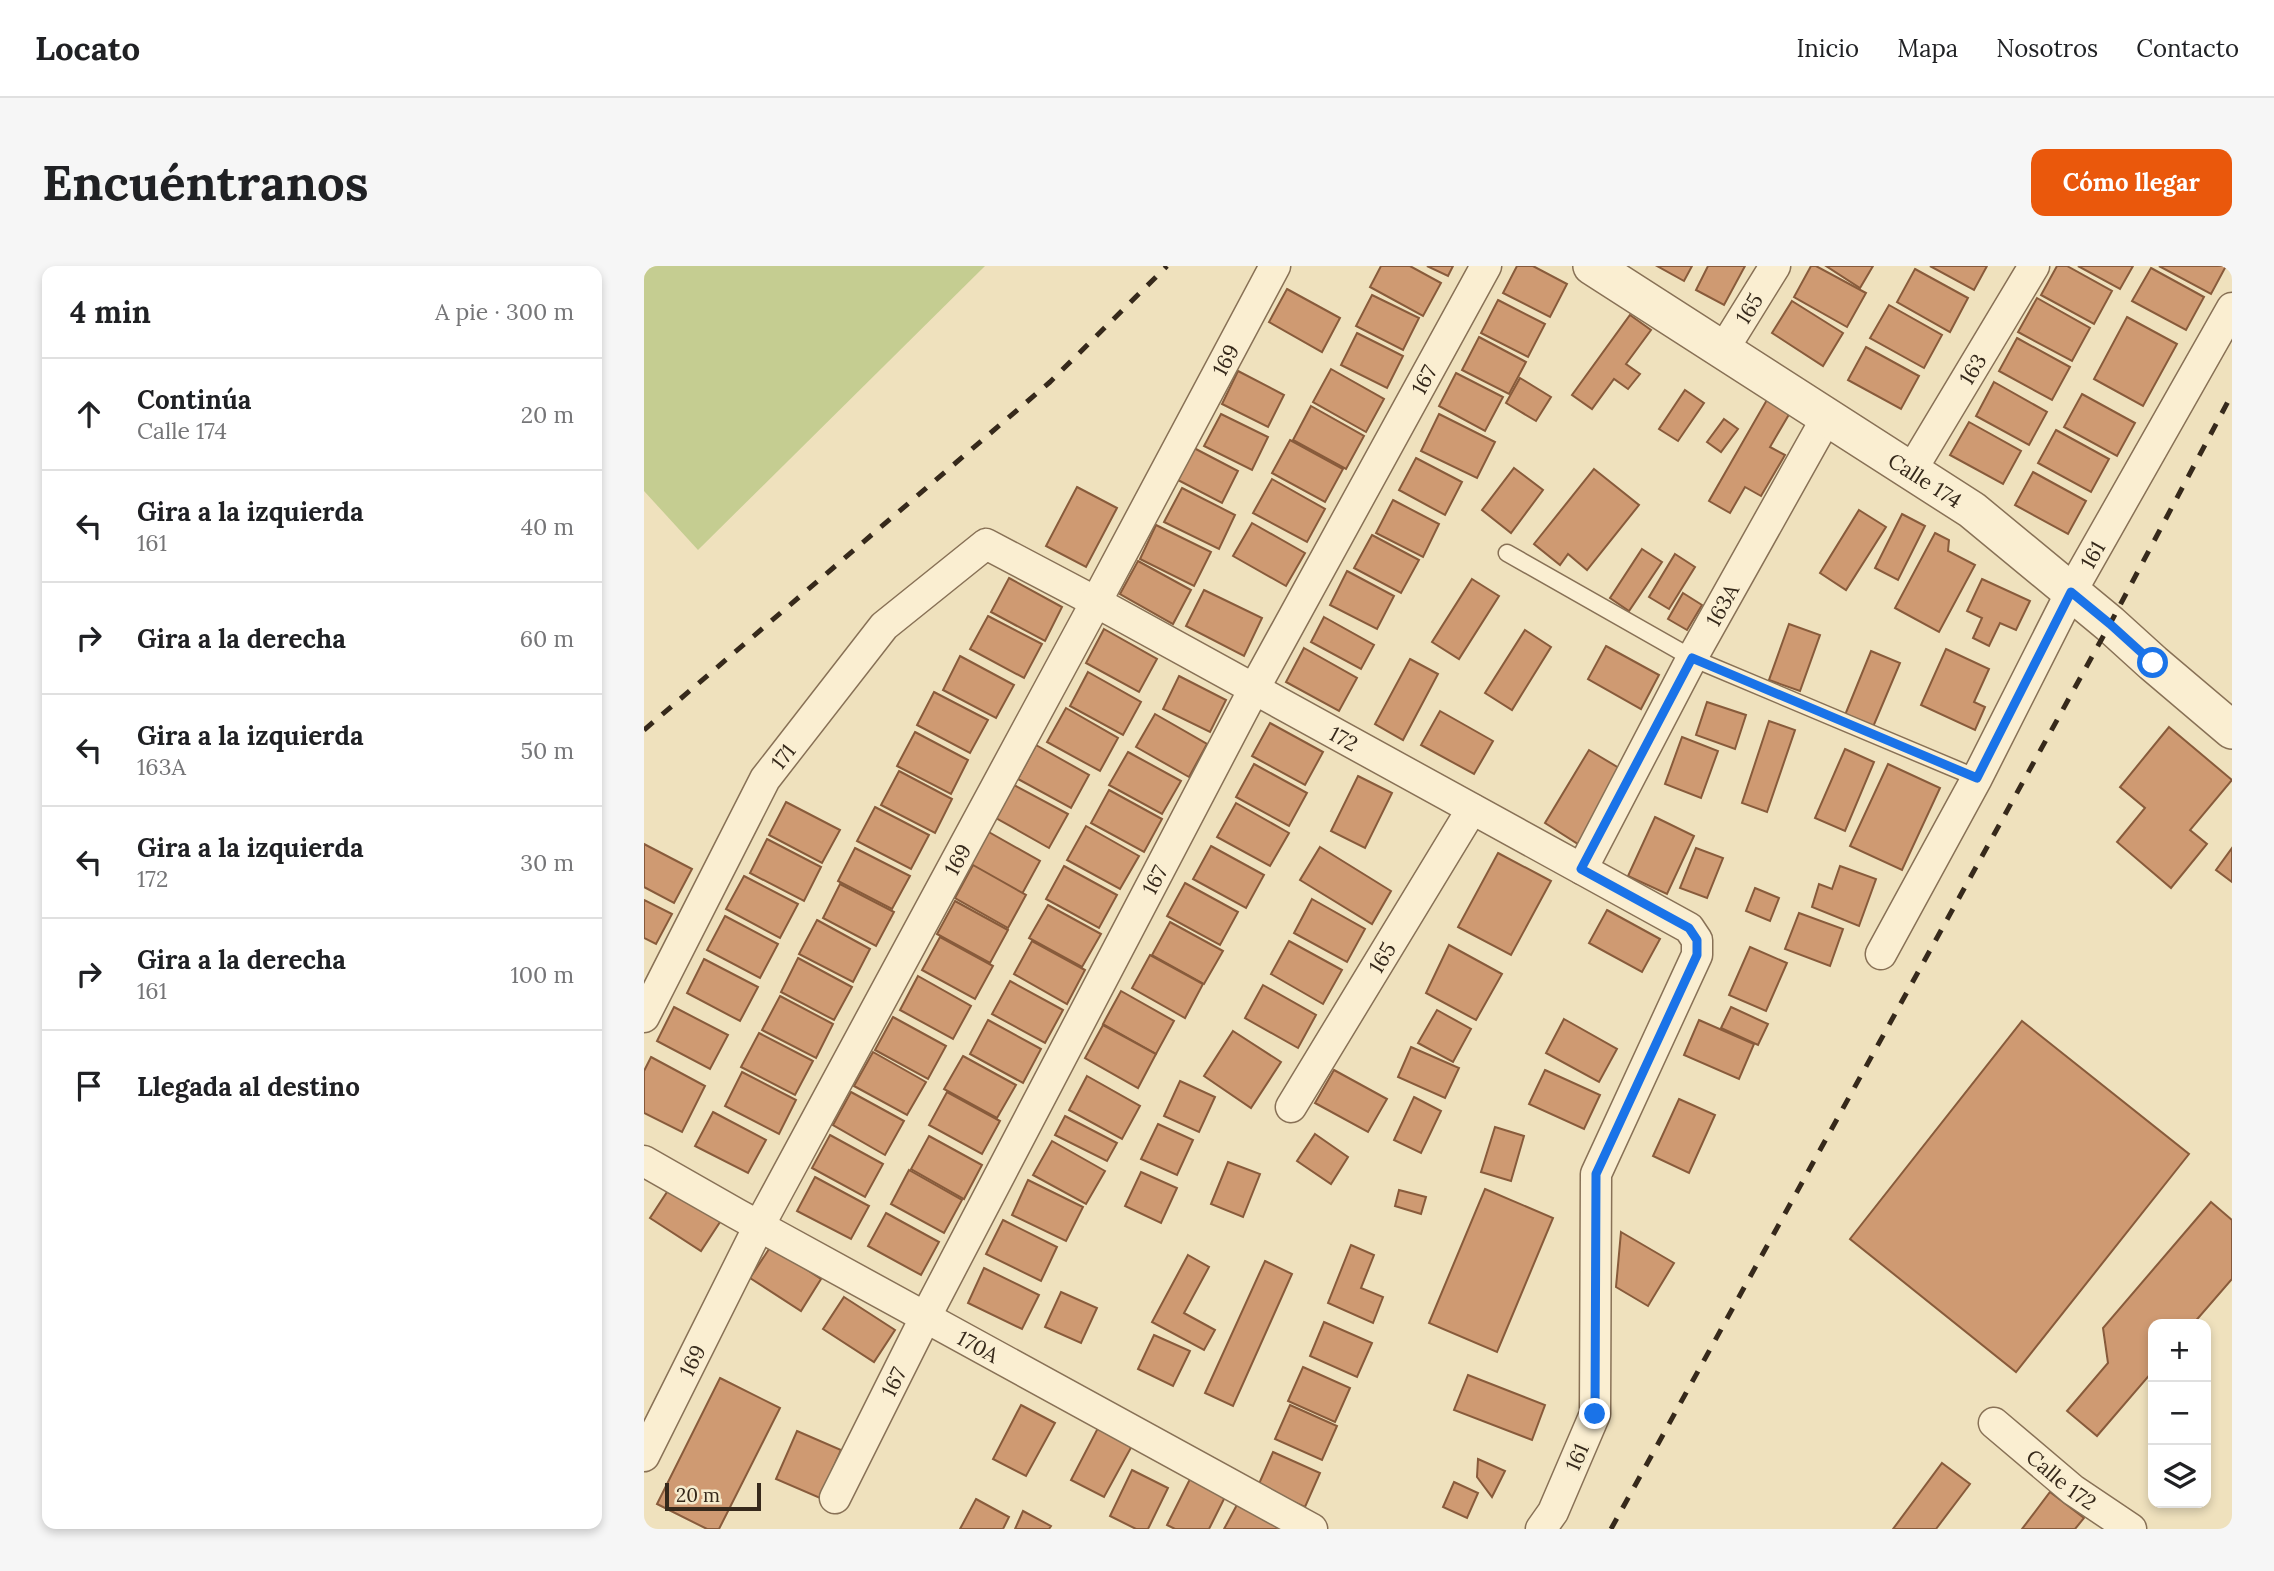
<!DOCTYPE html>
<html lang="es">
<meta charset="utf-8">
<style>
:root{--surface:#fff;--page:#f6f6f6;--text:#202124;--muted:#757577;--line:#e0e0e0;--accent:#ea580c}
body{margin:0;font-family:Lora,serif;background:var(--page);color:var(--text)}
.controls{position:absolute;right:21px;bottom:21px;display:grid;overflow:hidden;border-radius:14px;box-shadow:0 4px 10px #0003}
.controls button{width:63px;height:63px;display:grid;place-items:center;padding:0;border:0;border-bottom:2px solid var(--line);background:var(--surface);color:var(--text);font:35px sans-serif}
.scale{position:absolute;left:21px;bottom:18px;width:96px;box-sizing:border-box;padding-left:7px;border:4px solid #36291b;border-top:0;font-size:19px;line-height:24px;white-space:nowrap;color:#36291b;-webkit-text-stroke:5px #f6ebcd;paint-order:stroke}
.stop{position:absolute;width:21px;height:21px;margin:-16px;border:5px solid #1a73e8;border-radius:50%;background:#fff}
.stop.end{background:#1a73e8;border-color:#fff;box-shadow:0 2px 7px #0008}
.list{margin:0;padding:0;list-style:none}
h2{display:flex;justify-content:space-between;align-items:center;height:91px;margin:0;padding:0 28px;font-size:30px}
h2 small{font-size:23px;font-weight:400;color:var(--muted)}
.list li{display:grid;grid-template-columns:46px 1fr auto;gap:21px;align-items:center;box-sizing:border-box;height:112px;padding:0 28px;border-top:2px solid var(--line)}
.list b{display:block;font-size:26px;white-space:nowrap}
.list p{margin:0;font-size:23px;white-space:nowrap;color:var(--muted)}
.list em{font-size:23px;font-style:normal;color:var(--muted)}
.icon{flex:none;width:38px;height:38px;fill:none;stroke:currentColor;stroke-width:2;stroke-linecap:round;stroke-linejoin:round}
.map{position:relative;flex:none;width:1588px;height:1263px;overflow:hidden;border-radius:14px}
header{display:flex;align-items:center;gap:42px;box-sizing:border-box;height:98px;padding:0 35px;background:var(--surface);border-bottom:2px solid var(--line)}
header strong{font-size:33px}
nav{display:flex;gap:38px;margin-inline-start:auto;font-size:24px}
.intro{display:flex;align-items:center;justify-content:space-between;box-sizing:border-box;height:168px;padding:0 42px}
h1{margin:0;font-size:49px}
.button{padding:18px 32px;border-radius:14px;background:var(--accent);color:#fff;font-size:24px;font-weight:700}
main{display:flex;gap:42px;padding:0 42px}
aside{flex:1;background:var(--surface);border-radius:14px;box-shadow:0 4px 10px #0003}
.map>svg:first-child{display:block}
.green{fill:#c5cd91}
.building{fill:#cf9a72;stroke:#885b3b;stroke-width:2}
.lines{fill:none;stroke-linecap:round;stroke-linejoin:round}
.service-casing{stroke:#887156;stroke-width:19}
.minor-casing{stroke:#887156;stroke-width:33}
.tertiary-casing{stroke:#887156;stroke-width:40}
.service{stroke:#faeed1;stroke-width:16}
.minor{stroke:#faeed1;stroke-width:30}
.tertiary{stroke:#faeed1;stroke-width:37}
.rail{stroke:#36291b;stroke-width:5;stroke-dasharray:12 12;stroke-linecap:butt}
.route{stroke:#1a73e8;stroke-width:9}
.labels{text-anchor:middle;dominant-baseline:central;stroke-width:6;stroke-linejoin:round;paint-order:stroke}
.street-label{font-size:21px;fill:#36291b;stroke:#f6ebcd}
</style>
<header>
<strong>Locato</strong>
<nav><a>Inicio</a><a>Mapa</a><a>Nosotros</a><a>Contacto</a></nav>
</header>
<div class="intro"><h1>Encuéntranos</h1><a class="button">Cómo llegar</a></div>
<main>
<aside>
<h2>4 min<small>A pie · 300 m</small></h2>
<ul class="list">
<li><svg class="icon" aria-label="ahead" viewBox="0 0 24 24"><path d="M12 20V5M6 11l6-6 6 6"/></svg><div><b>Continúa</b><p>Calle 174</p></div><em>20 m</em></li>
<li><svg class="icon" aria-label="left" viewBox="0 0 24 24"><path d="M17 20v-9H6M10 6l-5 5 5 5"/></svg><div><b>Gira a la izquierda</b><p>161</p></div><em>40 m</em></li>
<li><svg class="icon" aria-label="right" viewBox="0 0 24 24"><path d="M7 20v-9h11M14 6l5 5-5 5"/></svg><div><b>Gira a la derecha</b></div><em>60 m</em></li>
<li><svg class="icon" aria-label="left" viewBox="0 0 24 24"><path d="M17 20v-9H6M10 6l-5 5 5 5"/></svg><div><b>Gira a la izquierda</b><p>163A</p></div><em>50 m</em></li>
<li><svg class="icon" aria-label="left" viewBox="0 0 24 24"><path d="M17 20v-9H6M10 6l-5 5 5 5"/></svg><div><b>Gira a la izquierda</b><p>172</p></div><em>30 m</em></li>
<li><svg class="icon" aria-label="right" viewBox="0 0 24 24"><path d="M7 20v-9h11M14 6l5 5-5 5"/></svg><div><b>Gira a la derecha</b><p>161</p></div><em>100 m</em></li>
<li><svg class="icon" aria-label="arrive" viewBox="0 0 24 24"><path d="M6 21V4h12l-3 4 3 4H6"/></svg><div><b>Llegada al destino</b></div></li>
</ul>
</aside>
<div class="map">
<svg width="1588" height="1263" viewBox="0 0 1588 1263">
<rect width="100%" height="100%" fill="#efe1bd"/>
<!-- green -->
<path class="green" d="M0,0H341L54,284L0,225Z"/>
<!-- building -->
<g class="building">
<path d="M737,0H766L797,17L779,50L726,21Z"/>
<path d="M783,0H809L804,10Z"/>
<path d="M873,0H889L923,18L906,51L859,27Z"/>
<path d="M1013,0H1048L1040,15Z"/>
<path d="M1064,0H1101L1080,39L1052,24Z"/>
<path d="M1167,0H1172L1222,27L1203,61L1150,31Z"/>
<path d="M1182,0H1229L1216,22Z"/>
<path d="M1286,0H1343L1330,24Z"/>
<path d="M1413,0H1423L1468,25L1450,58L1397,29Z"/>
<path d="M1434,0H1489L1476,23Z"/>
<path d="M1515,0H1582L1567,28Z"/>
<path d="M1507,2L1560,31L1542,64L1488,35Z"/>
<path d="M1271,3L1324,32L1306,66L1253,36Z"/>
<path d="M643,23L696,52L678,86L625,56Z"/>
<path d="M728,29L775,52L759,84L712,60Z"/>
<path d="M1393,32L1446,62L1428,95L1374,66Z"/>
<path d="M854,34L901,58L884,91L837,67Z"/>
<path d="M1148,35L1199,67L1179,100L1128,67Z"/>
<path d="M1245,39L1298,69L1280,102L1226,72Z"/>
<path d="M986,49L1007,64L982,98L996,108L984,123L970,113L948,143L928,129Z"/>
<path d="M1483,51L1533,78L1499,140L1450,113Z"/>
<path d="M713,67L759,90L743,122L697,99Z"/>
<path d="M835,71L882,96L865,128L818,104Z"/>
<path d="M1373,72L1426,101L1408,134L1355,105Z"/>
<path d="M1222,81L1275,110L1257,143L1204,114Z"/>
<path d="M687,103L740,133L722,166L669,136Z"/>
<path d="M594,105L640,129L624,161L578,138Z"/>
<path d="M812,107L859,131L841,165L795,140Z"/>
<path d="M876,112L907,131L892,155L862,137Z"/>
<path d="M1350,116L1403,146L1385,179L1332,150Z"/>
<path d="M1041,124L1060,137L1034,175L1015,163Z"/>
<path d="M1438,128L1491,157L1473,190L1420,161Z"/>
<path d="M1124,132L1147,145L1126,181L1141,189L1117,230L1101,221L1086,247L1065,235Z"/>
<path d="M667,140L720,170L702,203L649,174Z"/>
<path d="M577,148L624,171L608,204L560,180Z"/>
<path d="M795,148L851,176L833,212L777,185Z"/>
<path d="M1080,153L1094,163L1077,186L1063,176Z"/>
<path d="M1325,156L1377,185L1359,218L1306,189Z"/>
<path d="M1412,164L1465,193L1447,226L1394,197Z"/>
<path d="M646,174L699,203L681,236L628,207Z"/>
<path d="M548,181L594,205L578,237L532,213Z"/>
<path d="M772,192L818,216L801,249L755,224Z"/>
<path d="M870,202L899,224L867,267L838,244Z"/>
<path d="M950,203L995,239L943,304L924,288L916,299L890,278Z"/>
<path d="M1389,206L1442,235L1424,268L1371,239Z"/>
<path d="M628,213L681,243L663,276L609,247Z"/>
<path d="M433,221L473,242L442,301L402,280Z"/>
<path d="M538,222L591,249L575,283L520,256Z"/>
<path d="M749,234L795,258L779,291L732,267Z"/>
<path d="M1215,244L1242,261L1202,324L1176,307Z"/>
<path d="M1258,248L1281,260L1254,314L1231,302Z"/>
<path d="M608,257L661,287L642,320L589,290Z"/>
<path d="M512,259L567,286L550,320L496,293Z"/>
<path d="M1291,267L1305,274L1304,285L1331,299L1295,366L1251,342Z"/>
<path d="M728,269L775,294L757,327L710,302Z"/>
<path d="M998,283L1018,296L985,345L966,332Z"/>
<path d="M1031,288L1051,301L1025,343L1005,331Z"/>
<path d="M494,295L547,324L529,358L476,328Z"/>
<path d="M703,305L750,330L733,363L686,339Z"/>
<path d="M365,312L418,341L401,375L347,346Z"/>
<path d="M828,313L855,330L815,393L788,376Z"/>
<path d="M1338,313L1386,335L1372,364L1356,357L1345,380L1329,372L1338,352L1323,345Z"/>
<path d="M560,324L618,352L600,390L542,360Z"/>
<path d="M1039,327L1058,339L1043,364L1024,353Z"/>
<path d="M344,350L398,378L380,412L326,383Z"/>
<path d="M680,351L730,379L717,403L667,376Z"/>
<path d="M1145,358L1176,369L1156,425L1125,414Z"/>
<path d="M460,363L513,393L495,426L442,397Z"/>
<path d="M881,364L907,381L868,444L841,427Z"/>
<path d="M962,380L1015,409L997,443L944,413Z"/>
<path d="M660,382L713,412L695,445L642,416Z"/>
<path d="M1302,383L1345,403L1330,436L1341,441L1331,464L1277,439Z"/>
<path d="M1227,385L1256,397L1229,461L1201,449Z"/>
<path d="M316,390L370,419L352,452L299,424Z"/>
<path d="M766,393L794,408L759,474L731,458Z"/>
<path d="M444,406L497,436L479,469L426,440Z"/>
<path d="M535,410L582,434L566,466L519,443Z"/>
<path d="M290,426L344,454L326,487L273,459Z"/>
<path d="M1063,436L1102,449L1091,483L1052,469Z"/>
<path d="M422,442L474,472L456,505L403,476Z"/>
<path d="M796,445L849,475L830,508L777,479Z"/>
<path d="M511,448L563,478L545,511L492,481Z"/>
<path d="M1125,455L1151,464L1123,546L1098,537Z"/>
<path d="M626,457L679,486L661,519L608,490Z"/>
<path d="M1525,461L1588,514L1546,564L1563,578L1527,622L1473,576L1501,542L1476,521Z"/>
<path d="M271,466L324,494L307,528L253,500Z"/>
<path d="M1038,471L1074,485L1057,532L1021,518Z"/>
<path d="M392,479L445,509L427,542L374,513Z"/>
<path d="M1201,483L1230,496L1201,565L1171,552Z"/>
<path d="M945,484L980,505L934,578L901,557Z"/>
<path d="M484,486L537,515L518,548L465,519Z"/>
<path d="M610,498L663,527L645,560L592,531Z"/>
<path d="M1244,498L1296,522L1258,604L1206,580Z"/>
<path d="M255,505L308,533L291,567L237,539Z"/>
<path d="M714,510L748,527L721,582L687,565Z"/>
<path d="M370,519L424,548L405,582L352,552Z"/>
<path d="M465,524L518,553L500,586L447,557Z"/>
<path d="M142,536L196,564L178,597L125,569Z"/>
<path d="M592,537L645,567L626,600L573,571Z"/>
<path d="M231,541L285,569L267,603L213,575Z"/>
<path d="M1011,551L1050,570L1023,628L984,610Z"/>
<path d="M442,560L495,590L476,623L423,594Z"/>
<path d="M343,565L396,595L378,628L325,599Z"/>
<path d="M123,573L177,601L160,635L106,607Z"/>
<path d="M0,578L48,603L30,637L0,621Z"/>
<path d="M567,580L620,609L602,642L549,613Z"/>
<path d="M676,581L747,625L728,658L656,614Z"/>
<path d="M211,582L266,610L248,643L194,615Z"/>
<path d="M1052,582L1079,592L1063,632L1036,622Z"/>
<path d="M1588,582V616L1572,604Z"/>
<path d="M854,587L907,615L867,689L814,661Z"/>
<path d="M329,599L382,629L364,662L311,632Z"/>
<path d="M420,600L473,629L455,662L402,633Z"/>
<path d="M1196,600L1232,613L1215,660L1168,641L1175,618L1188,623Z"/>
<path d="M100,610L154,638L136,672L82,643Z"/>
<path d="M541,617L594,646L576,679L523,650Z"/>
<path d="M196,618L250,646L232,680L179,652Z"/>
<path d="M1111,622L1135,632L1126,655L1102,645Z"/>
<path d="M668,633L721,663L703,696L650,667Z"/>
<path d="M0,634L28,648L12,678L0,672Z"/>
<path d="M311,635L364,664L346,697L293,668Z"/>
<path d="M404,639L457,668L438,701L385,672Z"/>
<path d="M963,644L1016,673L998,706L945,677Z"/>
<path d="M1155,647L1199,663L1186,700L1141,683Z"/>
<path d="M81,650L134,678L116,712L63,684Z"/>
<path d="M173,654L226,683L209,716L155,688Z"/>
<path d="M526,656L579,685L560,718L508,689Z"/>
<path d="M296,671L349,700L331,733L278,704Z"/>
<path d="M388,675L441,704L423,738L370,708Z"/>
<path d="M645,675L698,704L679,738L627,708Z"/>
<path d="M805,679L858,708L832,754L782,727Z"/>
<path d="M1106,681L1143,697L1122,745L1085,729Z"/>
<path d="M506,689L559,718L541,752L488,722Z"/>
<path d="M154,692L208,721L190,754L137,726Z"/>
<path d="M60,693L114,721L96,755L43,727Z"/>
<path d="M274,710L327,740L309,773L256,744Z"/>
<path d="M366,715L419,744L401,777L348,748Z"/>
<path d="M619,719L672,749L654,782L601,752Z"/>
<path d="M477,725L530,755L512,788L459,758Z"/>
<path d="M136,730L189,758L172,792L118,764Z"/>
<path d="M30,741L84,769L66,803L13,775Z"/>
<path d="M1087,741L1124,758L1114,779L1077,762Z"/>
<path d="M793,744L827,763L809,796L774,777Z"/>
<path d="M249,751L302,780L284,813L231,784Z"/>
<path d="M920,753L973,783L955,816L902,787Z"/>
<path d="M344,754L397,783L379,817L326,788Z"/>
<path d="M1055,754L1110,778L1095,813L1040,789Z"/>
<path d="M1378,755L1545,888L1372,1106L1206,973Z"/>
<path d="M459,759L512,788L494,822L441,792Z"/>
<path d="M589,765L637,796L607,842L560,810Z"/>
<path d="M115,767L169,795L151,829L97,801Z"/>
<path d="M767,781L815,802L801,832L754,811Z"/>
<path d="M229,786L282,816L263,849L210,820Z"/>
<path d="M319,790L372,819L353,852L300,823Z"/>
<path d="M7,791L61,820L38,866L0,847V805Z"/>
<path d="M690,804L743,833L724,866L671,837Z"/>
<path d="M901,804L956,829L940,863L885,838Z"/>
<path d="M98,806L152,834L135,868L81,840Z"/>
<path d="M443,810L496,840L478,873L425,844Z"/>
<path d="M536,815L571,831L555,866L520,850Z"/>
<path d="M207,826L260,855L241,889L189,859Z"/>
<path d="M303,826L356,855L338,888L285,859Z"/>
<path d="M770,831L797,845L777,887L750,874Z"/>
<path d="M1035,833L1071,849L1045,907L1009,890Z"/>
<path d="M69,846L122,874L104,907L51,880Z"/>
<path d="M421,850L473,877L463,895L411,869Z"/>
<path d="M514,858L549,874L533,909L497,893Z"/>
<path d="M851,861L880,870L867,915L837,906Z"/>
<path d="M671,868L704,891L687,918L653,895Z"/>
<path d="M186,869L239,898L221,931L168,902Z"/>
<path d="M285,870L338,899L320,933L267,903Z"/>
<path d="M408,875L461,905L442,938L389,909Z"/>
<path d="M584,896L616,908L599,951L567,938Z"/>
<path d="M265,904L318,934L300,967L247,938Z"/>
<path d="M497,906L533,922L517,957L481,940Z"/>
<path d="M171,911L225,940L207,973L153,945Z"/>
<path d="M384,914L439,941L422,975L368,949Z"/>
<path d="M27,920L78,953L57,985L6,952Z"/>
<path d="M841,923L909,952L853,1086L785,1057Z"/>
<path d="M755,924L782,931L777,948L751,940Z"/>
<path d="M1567,936L1588,954V1013L1549,1058H1509V1105L1453,1170L1423,1145L1464,1097L1459,1062Z"/>
<path d="M242,947L295,976L277,1009L224,980Z"/>
<path d="M359,954L413,981L397,1015L342,988Z"/>
<path d="M977,966L1030,997L1004,1040L972,1021Z"/>
<path d="M707,979L730,989L717,1022L739,1031L729,1057L684,1037Z"/>
<path d="M127,980L177,1013L157,1045L106,1012Z"/>
<path d="M544,989L565,1001L540,1047L571,1064L560,1084L508,1056Z"/>
<path d="M621,995L648,1008L589,1140L561,1127Z"/>
<path d="M340,1002L395,1029L378,1063L324,1037Z"/>
<path d="M417,1026L453,1042L437,1077L401,1061Z"/>
<path d="M200,1031L251,1064L230,1096L179,1063Z"/>
<path d="M680,1056L728,1077L713,1111L666,1090Z"/>
<path d="M510,1069L546,1085L529,1120L494,1103Z"/>
<path d="M659,1101L706,1122L691,1156L644,1135Z"/>
<path d="M824,1109L901,1139L888,1174L810,1144Z"/>
<path d="M76,1112L136,1142L75,1263H63L13,1238Z"/>
<path d="M377,1139L411,1157L382,1210L349,1193Z"/>
<path d="M646,1139L693,1160L678,1194L631,1173Z"/>
<path d="M455,1160L489,1178L460,1231L427,1214Z"/>
<path d="M153,1165L197,1184L176,1232L132,1213Z"/>
<path d="M629,1186L676,1207L661,1241L614,1220Z"/>
<path d="M834,1193L861,1205L848,1231L833,1211Z"/>
<path d="M1298,1197L1326,1218L1292,1263H1249Z"/>
<path d="M488,1204L524,1222L504,1263H492L466,1250Z"/>
<path d="M546,1213L581,1231L565,1263H531L523,1259Z"/>
<path d="M810,1216L834,1227L823,1252L799,1241Z"/>
<path d="M1406,1226L1440,1252L1431,1263H1378Z"/>
<path d="M332,1233L365,1251L359,1263H316Z"/>
<path d="M594,1237L639,1263H580Z"/>
<path d="M379,1245L407,1260L405,1263H371Z"/>
</g>
<g class="lines">
<!-- service casing -->
<g class="service-casing">
<path id="service" d="M863,287L1048,392L1333,512"/>
</g>
<!-- minor casing -->
<g class="minor-casing">
<g id="minor">
<path id="s1" d="M1079,84L1131,0"/>
<path id="s2" d="M1267,205L1390,0"/>
<path id="s3" d="M938,603L1048,392L1183,151"/>
<path id="s4" d="M1237,688L1333,512L1427,326L1588,42"/>
<path id="s5" d="M0,751L121,513L240,360L342,278L452,336L1045,662L1053,674V689L952,908L951,1148L909,1246L897,1263"/>
<path id="s6" d="M647,841L828,543"/>
<path id="s7" d="M0,895L93,948L668,1263"/>
<path id="s8" d="M1350,1157L1429,1224L1487,1263"/>
<path id="s9" d="M0,1190L115,960L452,336L631,0"/>
<path id="s10" d="M191,1232L282,1050L610,423L842,0"/>
</g>
</g>
<!-- tertiary casing -->
<g class="tertiary-casing">
<g id="tertiary">
<path id="s11" d="M948,0L1328,244L1466,358L1509,397L1588,464"/>
</g>
</g>
<!-- service -->
<use href="#service" class="service"/>
<!-- minor -->
<use href="#minor" class="minor"/>
<!-- tertiary -->
<use href="#tertiary" class="tertiary"/>
<!-- rail -->
<g class="rail">
<path d="M0,464L406,116L523,0"/>
<path d="M967,1263L1466,358L1588,128"/>
</g>
</g>
<g class="lines">
<!-- route -->
<path class="route" d="M951,1148L952,908L1053,689V674L1045,662L937,603L1048,392L1333,512L1427,326L1466,358L1509,397"/>
</g>
<g class="labels">
<!-- street labels -->
<g class="street-label">
<text stroke="none"><textPath href="#s1" startOffset="49">165</textPath></text>
<text stroke="none"><textPath href="#s9" startOffset="1241">169</textPath></text>
<text stroke="none"><textPath href="#s2" startOffset="119">163</textPath></text>
<text stroke="none"><textPath href="#s10" startOffset="1264">167</textPath></text>
<text stroke="none"><textPath href="#s11" startOffset="396">Calle 174</textPath></text>
<text stroke="none"><textPath href="#s4" startOffset="452">161</textPath></text>
<text stroke="none"><textPath href="#s3" startOffset="299">163A</textPath></text>
<text stroke="none"><textPath href="#s5" startOffset="999">172</textPath></text>
<text stroke="none"><textPath href="#s5" startOffset="296">171</textPath></text>
<text stroke="none"><textPath href="#s9" startOffset="674">169</textPath></text>
<text stroke="none"><textPath href="#s10" startOffset="696">167</textPath></text>
<text stroke="none"><textPath href="#s6" startOffset="175">165</textPath></text>
<text stroke="none"><textPath href="#s7" startOffset="382">170A</textPath></text>
<text stroke="none"><textPath href="#s9" startOffset="107">169</textPath></text>
<text stroke="none"><textPath href="#s10" startOffset="130">167</textPath></text>
<text transform="translate(933 1191) rotate(-66)">161</text>
<text stroke="none"><textPath href="#s8" startOffset="88">Calle 172</textPath></text>
</g>
</g>
</svg>
<div class="controls">
<button>+</button>
<button>−</button>
<button><svg class="icon" aria-label="layers" viewBox="0 0 24 24"><path d="M12 4l9 5-9 5-9-5zM3 14l9 5 9-5"/></svg></button>
</div>
<div class="scale">20 m</div>
<div class="stop" style="left:1509px;top:397px"></div>
<div class="stop end" style="left:951px;top:1148px"></div>
</div>
</main>
